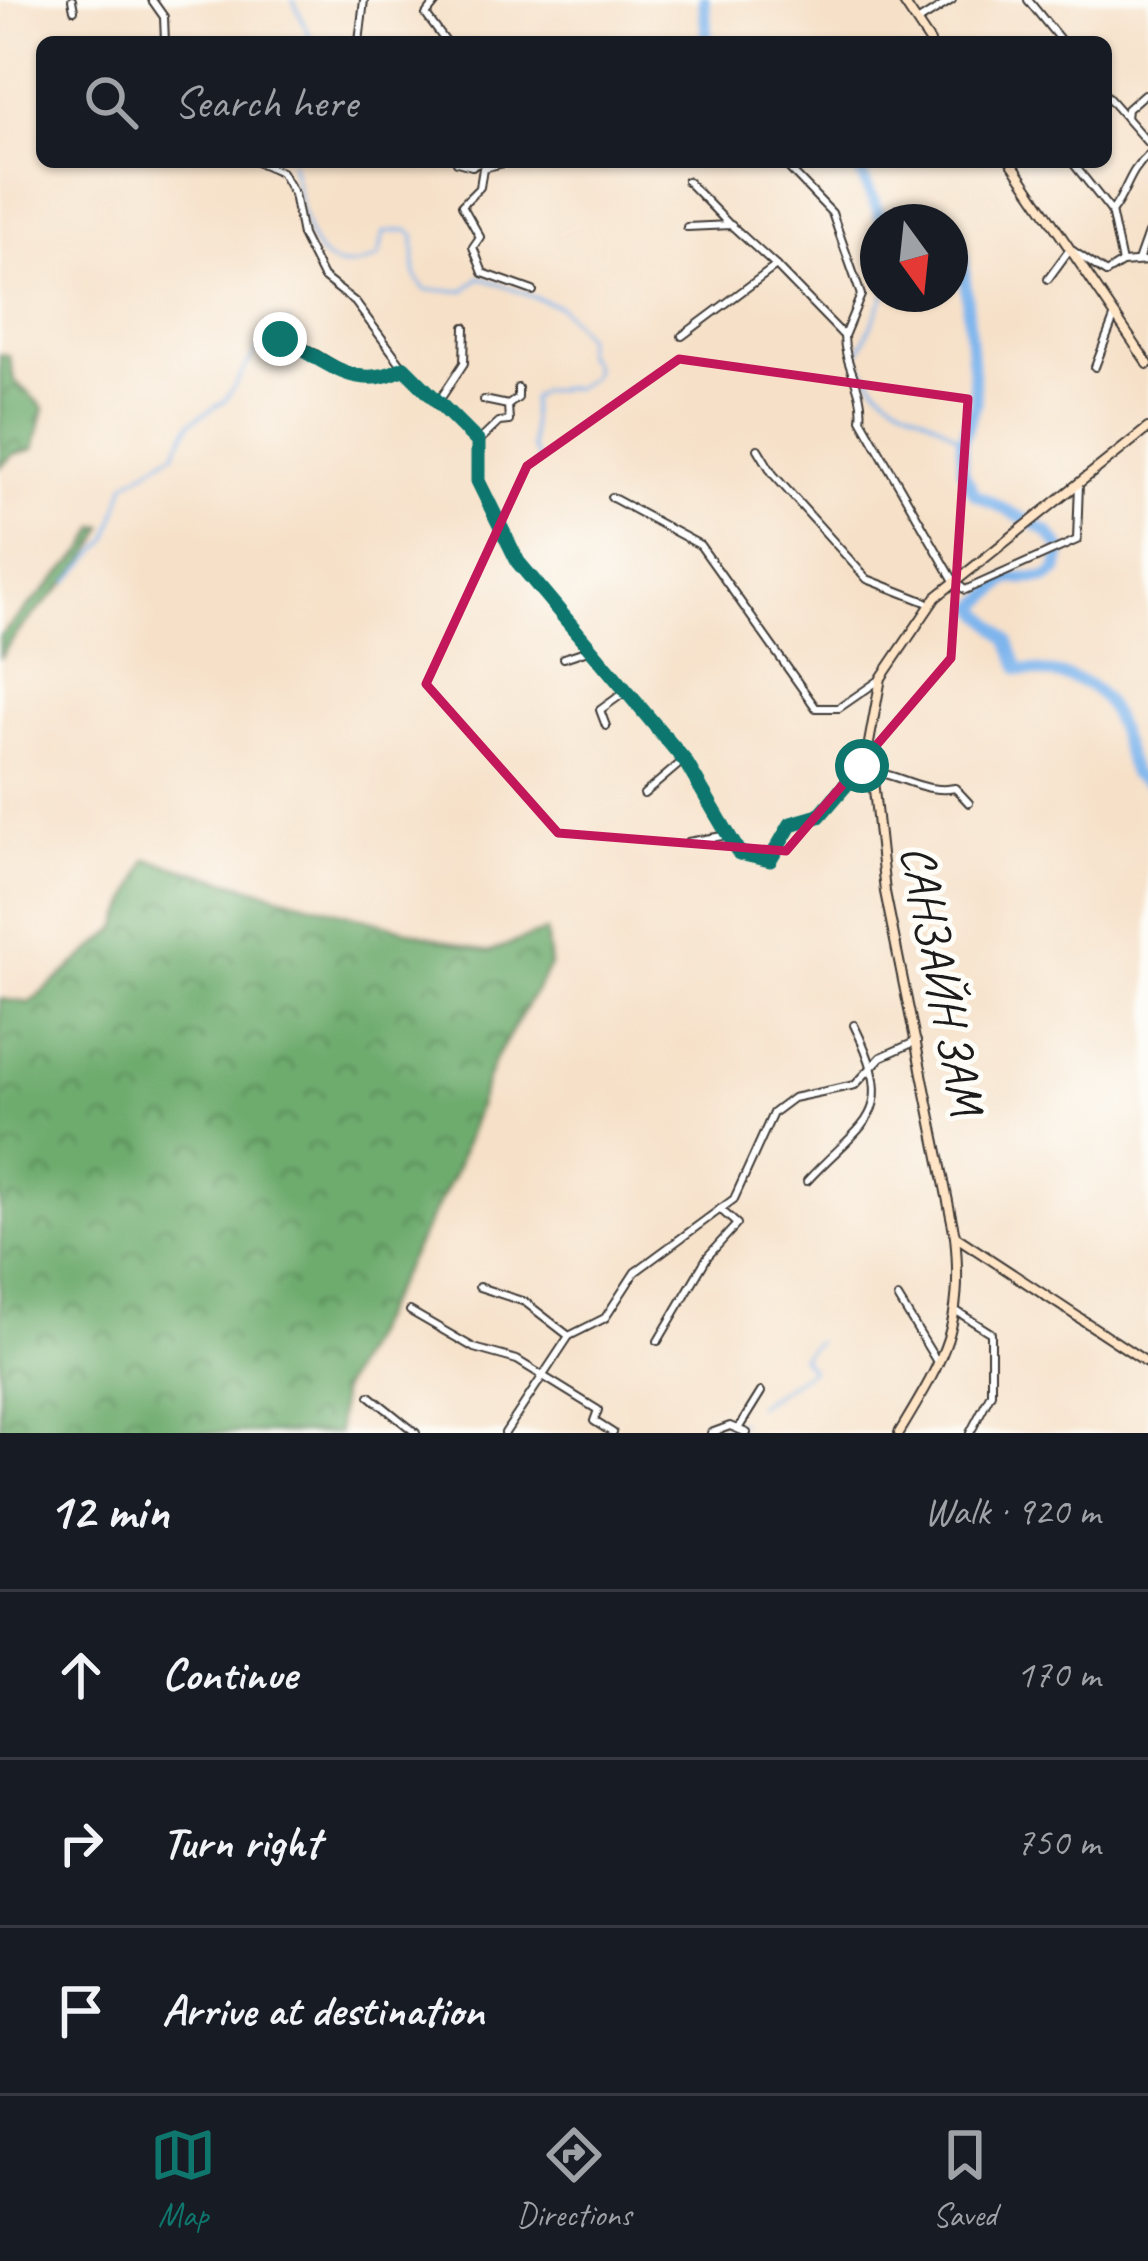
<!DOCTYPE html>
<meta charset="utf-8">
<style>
:root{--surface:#171b24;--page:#242831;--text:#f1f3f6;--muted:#9ea1a6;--line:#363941;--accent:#0f766e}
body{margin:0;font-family:Caveat,sans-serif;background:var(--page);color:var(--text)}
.compass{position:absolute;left:860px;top:204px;width:108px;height:108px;border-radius:50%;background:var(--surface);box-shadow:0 3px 9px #0004;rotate:165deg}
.stop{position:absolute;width:36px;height:36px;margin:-27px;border:9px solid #0f766e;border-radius:50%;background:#fff}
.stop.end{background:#0f766e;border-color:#fff;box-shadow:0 3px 12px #0008}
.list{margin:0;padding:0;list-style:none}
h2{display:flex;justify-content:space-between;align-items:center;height:156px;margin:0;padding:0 48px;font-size:51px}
h2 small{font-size:39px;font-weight:400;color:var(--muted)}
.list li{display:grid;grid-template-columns:78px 1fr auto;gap:36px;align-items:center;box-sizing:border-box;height:168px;padding:0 48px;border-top:3px solid var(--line)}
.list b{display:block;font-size:45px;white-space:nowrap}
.list em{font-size:39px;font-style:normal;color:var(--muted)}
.icon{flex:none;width:66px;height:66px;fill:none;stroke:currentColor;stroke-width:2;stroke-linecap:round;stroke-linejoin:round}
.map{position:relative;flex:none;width:1148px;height:1433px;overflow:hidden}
.search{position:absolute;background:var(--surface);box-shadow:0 3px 9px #0004;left:36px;right:36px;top:36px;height:132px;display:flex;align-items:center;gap:30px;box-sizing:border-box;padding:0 42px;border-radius:18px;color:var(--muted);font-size:45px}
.sheet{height:660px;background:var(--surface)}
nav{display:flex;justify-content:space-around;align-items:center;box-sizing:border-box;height:168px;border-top:3px solid var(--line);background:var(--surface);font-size:33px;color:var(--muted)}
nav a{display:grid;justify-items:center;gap:6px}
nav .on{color:var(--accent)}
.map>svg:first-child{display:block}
.forest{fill:url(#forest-crowns);stroke:#456445;stroke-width:3}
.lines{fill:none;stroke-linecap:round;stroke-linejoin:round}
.stream{stroke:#7eb5ed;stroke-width:3}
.river{stroke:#7eb5ed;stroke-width:12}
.street-casing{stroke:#3d3936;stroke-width:10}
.secondary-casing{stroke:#3d3936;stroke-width:12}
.street{stroke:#fff;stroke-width:6}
.secondary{stroke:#ffe4c6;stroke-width:8}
.route{stroke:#0f766e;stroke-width:15}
.marked{fill:none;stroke:#c2185b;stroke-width:9;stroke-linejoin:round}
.labels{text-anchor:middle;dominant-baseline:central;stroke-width:10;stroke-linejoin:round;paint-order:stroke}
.street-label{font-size:48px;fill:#1c1c1c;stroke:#fdfcf7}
</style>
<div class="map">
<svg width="1148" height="1433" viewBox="0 0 1148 1433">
<defs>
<pattern id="forest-crowns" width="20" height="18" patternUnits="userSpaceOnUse" patternTransform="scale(3)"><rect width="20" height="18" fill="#6eac6e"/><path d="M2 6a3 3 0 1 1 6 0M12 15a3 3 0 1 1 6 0" fill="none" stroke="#5a8b5a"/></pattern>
</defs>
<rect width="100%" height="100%" fill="#fdfcf7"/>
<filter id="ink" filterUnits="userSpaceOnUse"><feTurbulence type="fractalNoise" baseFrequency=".00833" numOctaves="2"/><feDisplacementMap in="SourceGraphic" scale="24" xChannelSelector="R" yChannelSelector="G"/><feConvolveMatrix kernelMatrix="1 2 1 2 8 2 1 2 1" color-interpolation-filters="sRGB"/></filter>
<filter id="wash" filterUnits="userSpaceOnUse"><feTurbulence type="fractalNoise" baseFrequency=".004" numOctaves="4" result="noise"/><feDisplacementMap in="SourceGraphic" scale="48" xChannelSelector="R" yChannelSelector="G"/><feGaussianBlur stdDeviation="2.7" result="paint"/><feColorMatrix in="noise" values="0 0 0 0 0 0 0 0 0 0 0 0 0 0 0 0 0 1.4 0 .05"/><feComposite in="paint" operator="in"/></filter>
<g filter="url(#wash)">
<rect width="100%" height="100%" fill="#f6e0c7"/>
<!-- forest -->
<g class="forest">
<path d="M0,354L9,356L14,380L44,408L34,449L14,454L0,467Z"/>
<path d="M104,526C88,577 26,609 0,659V636L86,548L97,527Z"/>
<path d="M147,859L488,952L546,931L550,966L493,1063L455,1172L340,1391L338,1433H0V999L30,1003L118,928Z"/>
</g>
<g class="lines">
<!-- stream -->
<g class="stream">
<path d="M293,0L313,42"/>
<path d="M291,162C305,214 305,292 379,257L384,232L407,230L414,235L415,275L425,290L464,291L480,277L560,307L585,336L584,353L594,366L592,377L575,388H559"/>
<path d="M885,294L857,357C884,412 923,404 962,441"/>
<path d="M540,462L532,448L531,399L539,391L559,390"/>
<path d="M68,582L108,540L126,483L175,452L191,422L225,401L270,328L290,322"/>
<path d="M756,1406L811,1370L801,1357L817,1342"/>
<path d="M703,1433L741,1422"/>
</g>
<!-- river -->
<g class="river">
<path d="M704,0L707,42"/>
<path d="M856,162L883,222"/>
<path d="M950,251L963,256L976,402L962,441V470L975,494L1047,531L1062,549L1057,571L1047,578L1008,579L977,607L1008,640L1019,669C1109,679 1107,692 1133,774L1148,783"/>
</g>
</g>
</g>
<g filter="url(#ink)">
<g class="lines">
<!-- street casing -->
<g class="street-casing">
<g id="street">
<path d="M72,0L74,10"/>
<path d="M152,0L164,17L165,42"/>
<path d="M438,0L426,15L446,42"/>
<path d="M1028,0L1062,42"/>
<path d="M917,22L952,0"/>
<path d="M359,42L364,0"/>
<path d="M1106,95L1148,143"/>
<path d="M1126,118L1127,109L1144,94"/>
<path d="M258,162L281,172L294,194L302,235L323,277L355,302L404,368L478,442V481L518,563L685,761L739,853L770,860L791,824L822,813L854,771L870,768"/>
<path d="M457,162L472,166L482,162"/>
<path d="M508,162L483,168L480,187L462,205L480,237L473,247L483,273L533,291"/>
<path d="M783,162L832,213L861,295L844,336"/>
<path d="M1072,162L1111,211L1122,263"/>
<path d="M687,181L728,223"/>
<path d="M1112,211C1127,192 1128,172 1148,155"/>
<path d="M687,227L731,225L776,266"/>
<path d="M1138,261L1148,233"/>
<path d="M1048,279L1070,249L1106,273L1122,263L1148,261"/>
<path d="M682,336L776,266L844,336C844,366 865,389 861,419L954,581L965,590L1077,540L1079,483"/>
<path d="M276,339C326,344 344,399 404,368"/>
<path d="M1095,367L1115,315"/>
<path d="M437,404L464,363L465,327"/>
<path d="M508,405L518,398V388"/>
<path d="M478,442L499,422L509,421L508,405L484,400"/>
<path d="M758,449L773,474L867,579L931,604"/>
<path d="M611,497L700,545L816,708H839L878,681"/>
<path d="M564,658L588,650"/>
<path d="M606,726L600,710L625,692"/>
<path d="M871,771C901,775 924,794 955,788L969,803"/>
<path d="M644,794L684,760"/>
<path d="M688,842L728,835"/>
<path d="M807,1181C864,1119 900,1118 854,1025"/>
<path d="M479,1287L525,1302L569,1336"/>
<path d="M898,1298L937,1362"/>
<path d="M410,1311L474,1348L517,1360L598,1410L594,1421L613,1433"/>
<path d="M958,1312L991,1333V1393L970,1433"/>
<path d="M658,1341L708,1256L737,1224L720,1209"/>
<path d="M370,1396L416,1433"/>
<path d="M738,1429L761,1392"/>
<path d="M505,1433L569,1336L605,1318L635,1272L734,1199L773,1113L793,1098L855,1085L881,1057L917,1041"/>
<path d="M711,1433L730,1426L747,1433"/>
</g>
</g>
<!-- secondary casing -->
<g class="secondary-casing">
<g id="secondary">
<path d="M902,0L930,42"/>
<path d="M1011,162L1148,364"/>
<path d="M1148,428L936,597L881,678L869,743L885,892L955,1236L1148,1363"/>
<path d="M899,1433C944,1358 964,1327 955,1236"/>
</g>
</g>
<!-- street -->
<use href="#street" class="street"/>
<!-- secondary -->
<use href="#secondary" class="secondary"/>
</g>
</g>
<g class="lines" filter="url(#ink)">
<!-- route -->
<path class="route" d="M280,339C325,356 352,395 404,368L478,442V481L518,562L685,761L739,853L770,860L791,824L819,816L862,766"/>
</g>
<!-- marked area -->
<path class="marked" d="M679,359L968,399L951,658L786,851L558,833L426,684L527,466Z"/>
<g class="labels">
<!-- street labels -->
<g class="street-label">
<text transform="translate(943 980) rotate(79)">САНЗАЙН ЗАМ</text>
</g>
</g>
</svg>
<svg class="compass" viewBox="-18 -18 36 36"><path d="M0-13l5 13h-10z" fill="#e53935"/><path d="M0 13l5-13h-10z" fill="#9ea1a6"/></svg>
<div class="stop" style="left:862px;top:766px"></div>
<div class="stop end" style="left:280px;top:339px"></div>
<div class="search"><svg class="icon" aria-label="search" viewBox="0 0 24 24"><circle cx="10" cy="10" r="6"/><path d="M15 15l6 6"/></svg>Search here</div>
</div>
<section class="sheet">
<h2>12 min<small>Walk · 920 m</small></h2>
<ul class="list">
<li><svg class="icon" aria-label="ahead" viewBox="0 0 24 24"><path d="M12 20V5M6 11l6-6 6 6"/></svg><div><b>Continue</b></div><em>170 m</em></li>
<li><svg class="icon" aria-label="right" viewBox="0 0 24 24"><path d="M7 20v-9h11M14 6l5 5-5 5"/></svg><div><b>Turn right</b></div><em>750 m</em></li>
<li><svg class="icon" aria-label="arrive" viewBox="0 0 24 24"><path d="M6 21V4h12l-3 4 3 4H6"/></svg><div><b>Arrive at destination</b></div></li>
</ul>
</section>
<nav>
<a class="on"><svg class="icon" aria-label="map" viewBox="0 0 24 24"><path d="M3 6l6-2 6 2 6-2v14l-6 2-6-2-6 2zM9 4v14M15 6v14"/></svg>Map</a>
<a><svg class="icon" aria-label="directions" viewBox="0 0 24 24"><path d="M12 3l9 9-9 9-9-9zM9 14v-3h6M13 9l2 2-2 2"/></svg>Directions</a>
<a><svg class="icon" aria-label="saved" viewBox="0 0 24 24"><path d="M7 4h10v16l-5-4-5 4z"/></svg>Saved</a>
</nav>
